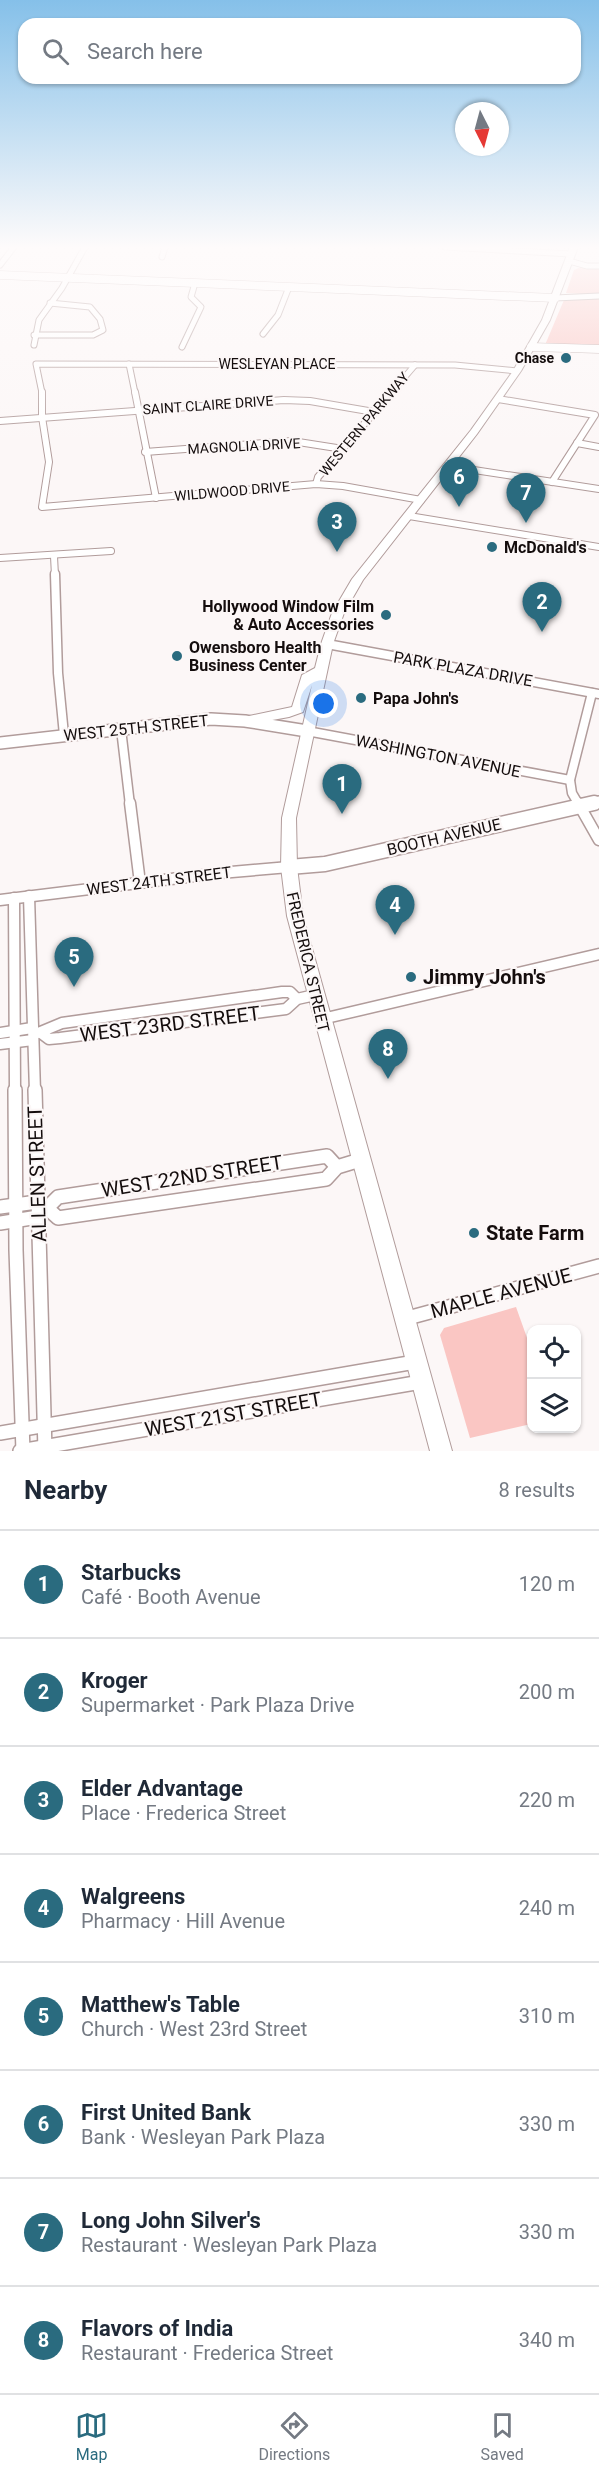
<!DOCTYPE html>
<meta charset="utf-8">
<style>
:root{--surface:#fff;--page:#f2f2f3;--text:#1f2937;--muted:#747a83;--line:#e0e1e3;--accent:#2a6b7f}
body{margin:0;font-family:Roboto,sans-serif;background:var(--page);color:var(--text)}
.controls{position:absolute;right:18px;bottom:18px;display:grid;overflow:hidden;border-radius:12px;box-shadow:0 2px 4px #0004}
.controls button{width:54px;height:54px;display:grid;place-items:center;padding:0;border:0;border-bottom:2px solid var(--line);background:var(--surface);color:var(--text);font:30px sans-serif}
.compass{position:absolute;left:455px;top:102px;width:54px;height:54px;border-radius:50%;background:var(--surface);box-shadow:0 2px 4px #0004;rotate:174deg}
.you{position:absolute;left:324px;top:704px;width:21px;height:21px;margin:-15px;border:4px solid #fff;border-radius:50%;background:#1a73e8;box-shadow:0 0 0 9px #1a73e833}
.badge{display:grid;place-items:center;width:39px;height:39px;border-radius:50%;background:var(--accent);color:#fff;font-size:20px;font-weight:700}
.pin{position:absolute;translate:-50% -50px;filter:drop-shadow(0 2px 3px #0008)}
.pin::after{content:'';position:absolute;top:32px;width:21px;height:18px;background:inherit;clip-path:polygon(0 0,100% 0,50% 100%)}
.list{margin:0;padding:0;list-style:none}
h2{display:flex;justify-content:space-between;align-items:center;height:78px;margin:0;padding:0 24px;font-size:26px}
h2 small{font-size:20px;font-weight:400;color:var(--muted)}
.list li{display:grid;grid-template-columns:39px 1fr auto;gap:18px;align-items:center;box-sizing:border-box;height:108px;padding:0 24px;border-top:2px solid var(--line)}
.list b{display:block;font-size:22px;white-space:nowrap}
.list p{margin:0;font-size:20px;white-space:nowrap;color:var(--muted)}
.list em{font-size:20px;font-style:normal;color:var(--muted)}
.icon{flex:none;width:33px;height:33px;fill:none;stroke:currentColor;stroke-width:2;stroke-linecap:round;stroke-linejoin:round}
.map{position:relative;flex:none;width:599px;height:1451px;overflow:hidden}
.search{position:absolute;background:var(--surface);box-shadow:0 2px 4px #0004;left:18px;right:18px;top:18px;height:66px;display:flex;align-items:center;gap:15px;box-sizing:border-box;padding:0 21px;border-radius:18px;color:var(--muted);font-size:22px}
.sheet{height:942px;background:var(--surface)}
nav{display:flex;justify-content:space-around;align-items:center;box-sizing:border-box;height:84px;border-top:2px solid var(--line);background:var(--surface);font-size:16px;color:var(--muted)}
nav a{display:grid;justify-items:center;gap:3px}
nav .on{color:var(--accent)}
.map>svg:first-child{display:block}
.green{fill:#fac6c3}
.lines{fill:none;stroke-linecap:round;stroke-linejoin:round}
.street-far4-casing{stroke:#b19c9b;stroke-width:7}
.street-far3-casing{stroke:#b19c9b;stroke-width:8}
.street-far2-casing{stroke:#b19c9b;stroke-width:11}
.street-far1-casing{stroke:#b19c9b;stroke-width:13}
.street-casing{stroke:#b19c9b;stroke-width:16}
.secondary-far2-casing{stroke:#b19c9b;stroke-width:9}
.secondary-far1-casing{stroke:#b19c9b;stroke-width:14}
.secondary-casing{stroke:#b19c9b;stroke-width:17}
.primary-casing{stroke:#b19c9b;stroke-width:2}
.street-far4{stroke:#fff;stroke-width:5}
.street-far3{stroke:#fff;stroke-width:6}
.street-far2{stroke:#fff;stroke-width:8}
.street-far1{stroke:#fff;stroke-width:10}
.street{stroke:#fff;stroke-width:13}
.secondary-far2{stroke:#fff;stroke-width:8}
.secondary-far1{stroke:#fff;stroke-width:11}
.secondary{stroke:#fff;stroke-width:14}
.primary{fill:#fff;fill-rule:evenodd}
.poi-dot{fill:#2a6b7f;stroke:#fcf7f7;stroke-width:2}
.labels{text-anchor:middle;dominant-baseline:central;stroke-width:4.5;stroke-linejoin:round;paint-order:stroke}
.far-poi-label{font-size:14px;font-weight:bold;fill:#140d0d;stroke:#fcf7f7;text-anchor:end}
.far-street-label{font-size:14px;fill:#140d0d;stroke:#fcf7f7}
.poi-label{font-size:16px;font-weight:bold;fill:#140d0d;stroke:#fcf7f7;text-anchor:start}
.street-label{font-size:16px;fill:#140d0d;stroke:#fcf7f7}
.near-poi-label{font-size:20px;font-weight:bold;fill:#140d0d;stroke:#fcf7f7;text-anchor:start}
.near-street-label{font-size:20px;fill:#140d0d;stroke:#fcf7f7}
</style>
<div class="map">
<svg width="599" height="1451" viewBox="0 0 599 1451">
<rect width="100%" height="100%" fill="#fcf7f7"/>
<!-- green -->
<g class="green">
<path d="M581,267H599V295L566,293L574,270Z"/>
<path d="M599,298V347L545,345L564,300Z"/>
<path d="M516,1307L531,1349V1424L470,1438L440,1335L444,1328Z"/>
</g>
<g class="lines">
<!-- street-far4 casing -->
<g class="street-far4-casing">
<g id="street-far4">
<path d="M445,247L571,254"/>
<path d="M162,257L165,247"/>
<path d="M569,261L587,266H599"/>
<path d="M0,265L14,247"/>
<path d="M555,298L599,296"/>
<path d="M263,334L278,315L289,287"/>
<path d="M34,335H93L103,330L100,319L90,307L50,303"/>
<path d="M34,345L39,320L62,288L85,247"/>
<path d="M182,347L201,307L191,297L195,283"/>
<path d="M129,364L135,393"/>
<path d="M42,393L36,364L455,365L517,371"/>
<path d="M391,393L415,365"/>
</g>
</g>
<!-- street-far3 casing -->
<g class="street-far3-casing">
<g id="street-far3">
<path d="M42,392V417L49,462L42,507L316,484L343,486L421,500"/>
<path d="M135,392L156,498"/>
<path d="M498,399L595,415L552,482"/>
<path d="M0,421L284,400L310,401L374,412"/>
<path d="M577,443L599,447"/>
<path d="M145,452L292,441L343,449"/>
<path d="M448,466L599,489"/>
<path d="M316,484L318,477L392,392"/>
<path d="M409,516L599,547"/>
<path d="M54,556L55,576"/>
<path d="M0,558L111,551"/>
</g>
</g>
<!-- street-far2 casing -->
<g class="street-far2-casing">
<g id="street-far2">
<path d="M55,574L58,673L64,735"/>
<path d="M327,644L599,694"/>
<path d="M121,729L130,805"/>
<path d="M307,731L570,780"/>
<path d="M579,805L572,793L570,780L592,693"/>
</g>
</g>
<!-- street-far1 casing -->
<g class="street-far1-casing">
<g id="street-far1">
<path d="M130,803L140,883"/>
<path d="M578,803L599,840"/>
<path d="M29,896L35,1092"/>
<path d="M14,898L15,1092"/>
<path d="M0,900L220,873L289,867"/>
<path d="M322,1019L599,954"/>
<path d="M0,1033L32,1028"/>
<path d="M38,1033L62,1023L282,992H290L297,999"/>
<path d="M41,1033L49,1039L60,1038L286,1009L297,999L315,995"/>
<path d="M0,1044L33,1040"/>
</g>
</g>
<!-- street casing -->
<g class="street-casing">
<g id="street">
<path d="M15,1090L16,1250L23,1451"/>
<path d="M35,1090L45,1451"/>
<path d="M0,1207L37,1202"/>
<path d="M47,1208L58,1218L326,1179L337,1167L360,1160"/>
<path d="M42,1209L47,1208L58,1197L327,1156L337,1167"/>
<path d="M0,1223L38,1217"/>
<path d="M404,1319L599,1266"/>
<path d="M0,1433L415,1362"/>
<path d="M20,1451L421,1382"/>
</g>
</g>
<!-- secondary-far2 casing -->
<g class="secondary-far2-casing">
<g id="secondary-far2">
<path d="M0,275L555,298"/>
<path d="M531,347L599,349"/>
</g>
</g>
<!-- secondary-far1 casing -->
<g class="secondary-far1-casing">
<g id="secondary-far1">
<path d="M0,743L211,719L245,721L307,731"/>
<path d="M588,805L599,802"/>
</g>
</g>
<!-- secondary casing -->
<g class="secondary-casing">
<path id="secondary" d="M289,867L325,864L594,803"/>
</g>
<!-- primary casing -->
<g class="primary-casing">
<path id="primary" d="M570,247H578L550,320L521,371L477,434L363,580L344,613L333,644L296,818L297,867L303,916L452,1451H430L287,916L281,867L282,818L312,685L303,712L289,717L245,725L238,721L240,718L292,707L302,675L315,668L321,644L332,613L352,579L471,430L513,371L542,320Z"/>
</g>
<!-- street-far4 -->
<use href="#street-far4" class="street-far4"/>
<!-- street-far3 -->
<use href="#street-far3" class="street-far3"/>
<!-- street-far2 -->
<use href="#street-far2" class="street-far2"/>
<!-- street-far1 -->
<use href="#street-far1" class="street-far1"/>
<!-- street -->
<use href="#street" class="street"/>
<!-- secondary-far2 -->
<use href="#secondary-far2" class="secondary-far2"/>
<!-- secondary-far1 -->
<use href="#secondary-far1" class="secondary-far1"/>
<!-- secondary -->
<use href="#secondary" class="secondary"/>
<!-- primary -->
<use href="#primary" class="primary"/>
</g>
<!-- sky -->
<linearGradient id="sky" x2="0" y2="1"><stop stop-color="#85c0e9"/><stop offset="0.55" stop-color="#fefbfb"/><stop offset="1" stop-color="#fefbfb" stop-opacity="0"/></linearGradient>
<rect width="599" height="450" fill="url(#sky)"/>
<!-- markers -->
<g class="poi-dot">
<circle cx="566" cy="358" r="6"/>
<circle cx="492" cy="547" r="6"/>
<circle cx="386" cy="615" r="6"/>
<circle cx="177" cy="656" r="6"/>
<circle cx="361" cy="698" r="6"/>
<circle cx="411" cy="977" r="6"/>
<circle cx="474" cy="1233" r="6"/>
</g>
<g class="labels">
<!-- far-poi labels -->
<g class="far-poi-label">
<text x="554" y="358">Chase</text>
</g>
<!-- far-street labels -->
<g class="far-street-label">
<text x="277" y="364">WESLEYAN PLACE</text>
<text transform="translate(208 405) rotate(-4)">SAINT CLAIRE DRIVE</text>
<text transform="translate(364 424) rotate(-50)">WESTERN PARKWAY</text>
<text transform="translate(244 446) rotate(-3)">MAGNOLIA DRIVE</text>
<text transform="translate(232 491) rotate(-5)">WILDWOOD DRIVE</text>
</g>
<!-- poi labels -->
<g class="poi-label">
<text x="504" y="547">McDonald's</text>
<text x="374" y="606" text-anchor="end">Hollywood Window Film<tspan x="374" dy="18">&amp; Auto Accessories</tspan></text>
<text x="189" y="647">Owensboro Health<tspan x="189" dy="18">Business Center</tspan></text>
<text x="373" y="698">Papa John's</text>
</g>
<!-- street labels -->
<g class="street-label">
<text transform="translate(463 669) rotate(10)">PARK PLAZA DRIVE</text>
<text transform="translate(136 728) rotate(-6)">WEST 25TH STREET</text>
<text transform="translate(438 756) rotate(11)">WASHINGTON AVENUE</text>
<text transform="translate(444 837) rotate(-13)">BOOTH AVENUE</text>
<text transform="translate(159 881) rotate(-7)">WEST 24TH STREET</text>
<text transform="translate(308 962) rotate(77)">FREDERICA STREET</text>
</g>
<!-- near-poi labels -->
<g class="near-poi-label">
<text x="423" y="977">Jimmy John's</text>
<text x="486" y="1233">State Farm</text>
</g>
<!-- near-street labels -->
<g class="near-street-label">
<text transform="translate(170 1024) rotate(-7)">WEST 23RD STREET</text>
<text transform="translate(37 1174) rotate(-92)">ALLEN STREET</text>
<text transform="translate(192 1176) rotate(-9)">WEST 22ND STREET</text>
<text transform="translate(501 1293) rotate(-15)">MAPLE AVENUE</text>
<text transform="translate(233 1414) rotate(-10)">WEST 21ST STREET</text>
</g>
</g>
</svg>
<div class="controls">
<button><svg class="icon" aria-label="locate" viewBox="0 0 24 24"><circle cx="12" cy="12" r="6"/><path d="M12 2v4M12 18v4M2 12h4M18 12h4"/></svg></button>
<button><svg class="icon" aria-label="layers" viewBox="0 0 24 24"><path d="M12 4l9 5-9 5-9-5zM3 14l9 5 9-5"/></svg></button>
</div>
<svg class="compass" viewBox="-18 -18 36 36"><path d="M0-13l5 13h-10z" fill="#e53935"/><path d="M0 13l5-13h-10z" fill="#747a83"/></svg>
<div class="you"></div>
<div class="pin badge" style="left:342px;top:814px">1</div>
<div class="pin badge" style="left:542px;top:632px">2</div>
<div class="pin badge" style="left:337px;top:552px">3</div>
<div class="pin badge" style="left:395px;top:935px">4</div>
<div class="pin badge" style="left:74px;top:987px">5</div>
<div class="pin badge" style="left:459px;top:507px">6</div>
<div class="pin badge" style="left:526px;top:523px">7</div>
<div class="pin badge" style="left:388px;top:1079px">8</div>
<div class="search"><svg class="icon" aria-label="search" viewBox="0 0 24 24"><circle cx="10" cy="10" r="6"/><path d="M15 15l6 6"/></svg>Search here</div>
</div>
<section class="sheet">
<h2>Nearby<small>8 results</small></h2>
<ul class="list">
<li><span class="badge">1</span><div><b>Starbucks</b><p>Café · Booth Avenue</p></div><em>120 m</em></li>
<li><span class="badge">2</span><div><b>Kroger</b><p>Supermarket · Park Plaza Drive</p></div><em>200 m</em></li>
<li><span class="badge">3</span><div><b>Elder Advantage</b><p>Place · Frederica Street</p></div><em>220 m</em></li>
<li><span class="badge">4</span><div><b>Walgreens</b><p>Pharmacy · Hill Avenue</p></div><em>240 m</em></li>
<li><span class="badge">5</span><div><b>Matthew's Table</b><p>Church · West 23rd Street</p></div><em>310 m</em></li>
<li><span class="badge">6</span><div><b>First United Bank</b><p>Bank · Wesleyan Park Plaza</p></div><em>330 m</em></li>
<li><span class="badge">7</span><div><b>Long John Silver's</b><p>Restaurant · Wesleyan Park Plaza</p></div><em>330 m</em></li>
<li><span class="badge">8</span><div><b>Flavors of India</b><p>Restaurant · Frederica Street</p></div><em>340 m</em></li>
</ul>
</section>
<nav>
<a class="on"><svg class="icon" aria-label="map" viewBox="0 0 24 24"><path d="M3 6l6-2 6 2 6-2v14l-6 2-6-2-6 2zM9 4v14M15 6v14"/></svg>Map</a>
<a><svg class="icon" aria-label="directions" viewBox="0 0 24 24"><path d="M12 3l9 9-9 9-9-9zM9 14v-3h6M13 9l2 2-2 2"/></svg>Directions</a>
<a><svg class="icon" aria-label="saved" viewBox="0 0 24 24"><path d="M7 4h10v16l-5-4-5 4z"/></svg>Saved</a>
</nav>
